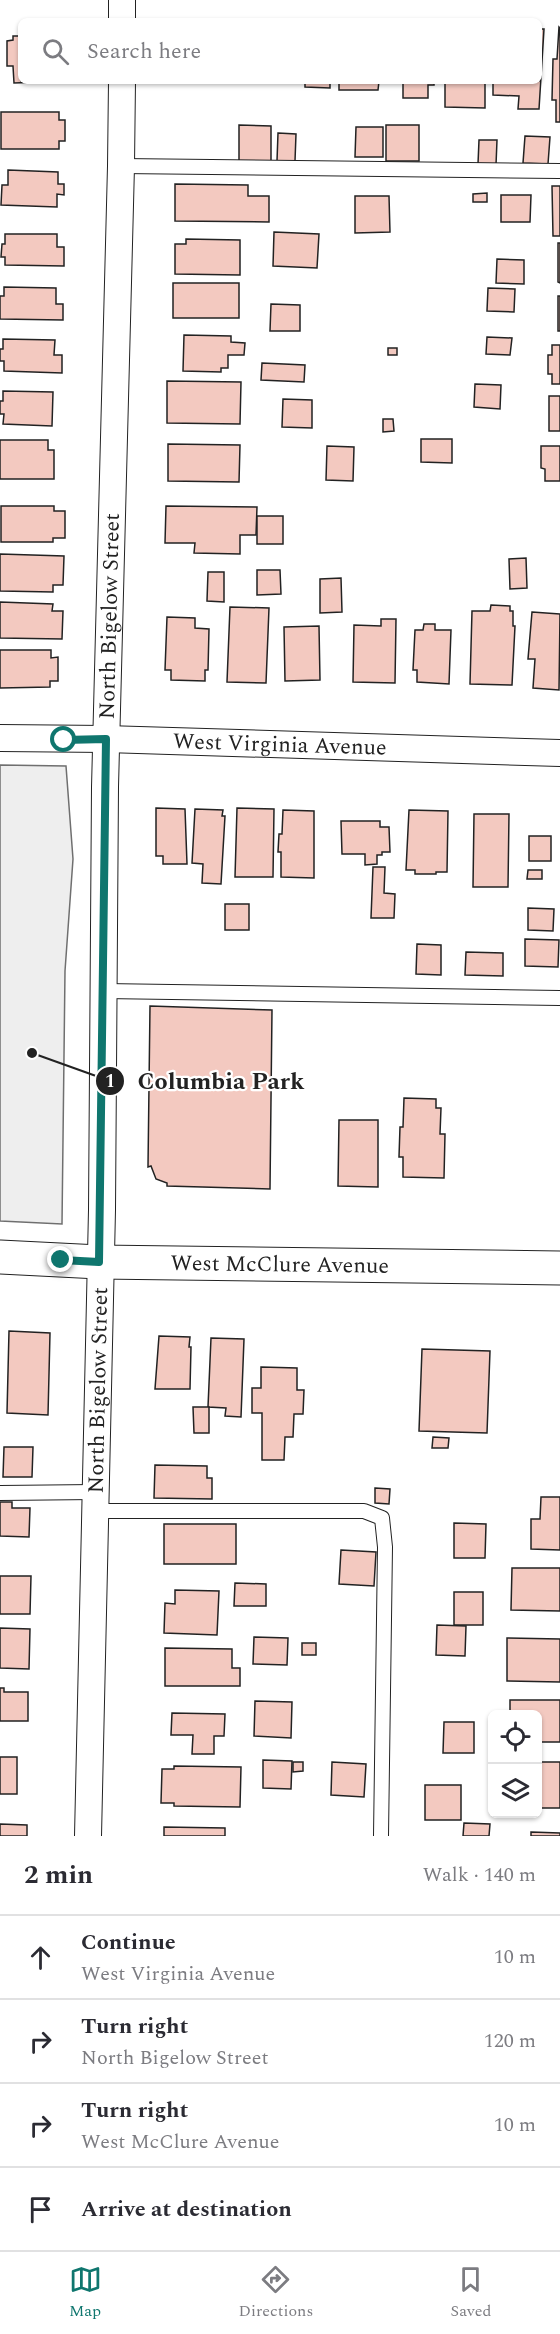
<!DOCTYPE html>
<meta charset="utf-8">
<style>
:root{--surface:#fff;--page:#f2f2f3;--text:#2b2b33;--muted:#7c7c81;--line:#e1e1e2;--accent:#0f766e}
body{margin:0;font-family:Spectral,serif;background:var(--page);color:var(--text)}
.controls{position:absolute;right:18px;bottom:18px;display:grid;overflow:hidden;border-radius:9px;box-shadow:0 2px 4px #0004}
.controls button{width:54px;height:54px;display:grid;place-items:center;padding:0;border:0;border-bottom:2px solid var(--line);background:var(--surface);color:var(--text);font:30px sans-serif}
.stop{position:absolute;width:18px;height:18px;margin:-14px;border:4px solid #0f766e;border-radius:50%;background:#fff}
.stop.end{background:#0f766e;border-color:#fff;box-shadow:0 2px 6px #0008}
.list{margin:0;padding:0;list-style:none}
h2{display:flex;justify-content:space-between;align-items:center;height:78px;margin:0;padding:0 24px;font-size:26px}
h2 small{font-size:20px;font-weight:400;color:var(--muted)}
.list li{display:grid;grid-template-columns:39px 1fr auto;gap:18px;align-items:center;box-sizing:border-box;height:84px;padding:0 24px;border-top:2px solid var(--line)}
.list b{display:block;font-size:22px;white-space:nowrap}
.list p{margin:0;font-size:20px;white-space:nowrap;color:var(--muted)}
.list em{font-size:20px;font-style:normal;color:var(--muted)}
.icon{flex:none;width:33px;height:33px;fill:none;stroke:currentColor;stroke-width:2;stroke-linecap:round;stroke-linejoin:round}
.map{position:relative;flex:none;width:560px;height:1836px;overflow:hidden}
.search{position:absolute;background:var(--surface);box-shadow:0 2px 4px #0004;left:18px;right:18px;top:18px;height:66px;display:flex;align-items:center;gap:15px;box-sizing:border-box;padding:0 21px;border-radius:9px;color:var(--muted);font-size:22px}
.sheet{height:414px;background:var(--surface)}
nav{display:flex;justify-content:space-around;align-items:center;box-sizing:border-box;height:84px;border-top:2px solid var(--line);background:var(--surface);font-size:16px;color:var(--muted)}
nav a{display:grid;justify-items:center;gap:3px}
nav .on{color:var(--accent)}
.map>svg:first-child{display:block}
.green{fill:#eee;stroke:#6f6f6f;stroke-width:1.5}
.building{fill:#f3c9c0;stroke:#222;stroke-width:1.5}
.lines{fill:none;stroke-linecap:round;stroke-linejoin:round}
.service-casing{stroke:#222;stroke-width:16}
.minor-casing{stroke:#222;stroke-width:28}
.tertiary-casing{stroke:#222;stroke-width:35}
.service{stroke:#fff;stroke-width:14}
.minor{stroke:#fff;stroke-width:26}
.tertiary{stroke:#fff;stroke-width:33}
.route{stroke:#0f766e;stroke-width:8}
.labels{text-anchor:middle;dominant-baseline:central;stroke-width:4.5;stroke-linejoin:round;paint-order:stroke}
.street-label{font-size:22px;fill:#222;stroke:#fff}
.leader{fill:none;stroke:#222;stroke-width:2}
.callout-dot{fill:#222;stroke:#fff;stroke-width:2}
.mark-label{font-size:18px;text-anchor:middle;font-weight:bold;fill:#fff}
.callout-label{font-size:24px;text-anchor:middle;font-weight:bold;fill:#222;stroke:#fff;stroke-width:4.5;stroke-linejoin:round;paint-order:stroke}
</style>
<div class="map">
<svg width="560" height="1836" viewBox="0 0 560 1836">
<rect width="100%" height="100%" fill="#fff"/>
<!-- green -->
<path class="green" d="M0,765L66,766L73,859L65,971L62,1224L0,1221Z"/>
<!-- building -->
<g class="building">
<path d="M559,27L560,28V122H556V100H552L553,59H557Z"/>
<path d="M539,29H544L539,109H518L519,96L493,95V81H539Z"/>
<path d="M13,36H21V81L41,82L14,83L13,66H7V41L13,40Z"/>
<path d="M305,81H330V88L305,87Z"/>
<path d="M339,81H379L378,90H339Z"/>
<path d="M434,81V85H428V98H403V82L399,81Z"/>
<path d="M445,81H485V108L445,107Z"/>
<path d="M1,112H59V120H65V141H59V149H1Z"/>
<path d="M239,125L271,126V161H239Z"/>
<rect x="386" y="125" width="33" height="36"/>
<path d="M356,127H383V157H355Z"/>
<path d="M278,133L296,134L295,161H277Z"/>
<path d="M525,136L550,137L548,164L523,163Z"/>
<path d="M479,140H497L496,165L478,164Z"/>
<path d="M8,170L58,172V184H64V195L57,194V207L1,205L2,185H8Z"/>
<path d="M175,184L248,185V196H269V222L175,221Z"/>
<path d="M552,186H560V236H553Z"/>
<path d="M487,193V202H473V194Z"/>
<path d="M501,195H531L530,222H501Z"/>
<path d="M355,196H389L390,232L355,233Z"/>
<path d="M274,232L319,234L317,268L273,266Z"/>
<path d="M5,234H57V247H64V266L5,265V257H1L2,244H5Z"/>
<path d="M186,239L240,240V275L175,274V244H186Z"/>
<path d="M558,243H560V283L558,282Z"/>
<path d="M497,259L524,260V284L496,283Z"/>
<rect x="173" y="283" width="66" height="35"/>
<path d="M4,287L56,288V304H63V320L0,319V296H4Z"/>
<path d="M488,288L515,289L514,312L487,311Z"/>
<rect x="558" y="296" width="2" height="35"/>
<path d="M271,304L300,305V331H270Z"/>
<path d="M184,335L231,336V342L245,343L244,355H228V368H221V372L183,371Z"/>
<path d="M487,337L512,338L510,355L486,354Z"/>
<path d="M3,339L55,340L54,355H62V373L4,371V361H0V349H3Z"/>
<path d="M552,345H560V384H552V374H548V355H552Z"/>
<rect x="388" y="348" width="9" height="7"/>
<path d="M262,363L305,365L304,382L261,380Z"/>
<path d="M167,381L241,382L240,424L167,423Z"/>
<path d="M475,384L501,385L500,409L474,407Z"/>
<path d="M3,391L53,392L52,426L3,424L4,414H0V401H3Z"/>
<rect x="549" y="396" width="11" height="35"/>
<path d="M283,399L312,400V428L282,427Z"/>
<path d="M383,419H393L394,431L383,432Z"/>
<path d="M421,439H452V463L421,462Z"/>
<path d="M0,440H48V450H54V479H0Z"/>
<path d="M168,444L240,445L239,482L168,481Z"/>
<path d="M327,446L354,447L353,481L326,480Z"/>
<path d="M541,446H560V481H545V469L541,468Z"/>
<path d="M1,506H54V511H65V538H53V542H1Z"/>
<path d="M166,506L257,507L256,535H240V554L194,553L195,543H165Z"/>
<rect x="257" y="516" width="26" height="28"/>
<path d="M0,554L64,556L63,585H53V592L0,591Z"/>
<path d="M526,558L527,588L510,589L509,559Z"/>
<path d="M257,570H280L281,594L257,595Z"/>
<path d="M208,572H224V602L207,601Z"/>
<path d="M341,578L342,612L320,613V579Z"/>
<path d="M0,602L53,604L52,611H63L62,639L0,638Z"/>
<path d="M491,605L510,606V611H513V626H515L512,685L470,684L472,611H490Z"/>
<path d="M230,607L269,608L266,683L227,682Z"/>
<path d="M532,612L560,614L559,690L533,688L535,659H528Z"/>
<path d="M167,617L195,618V628L209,629L208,670H205V681L171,680V670H165Z"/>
<path d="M381,619H396L395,683L353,682L354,625L381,626Z"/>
<path d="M424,624H435V630H451L449,684L417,682V670H413L415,630H423Z"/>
<path d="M319,626L320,680L285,681L284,627Z"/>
<path d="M0,650H51V658L58,657V681H50V687L0,688Z"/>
<path d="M156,808L185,809L187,864H163V856H156Z"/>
<path d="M237,808L274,809L273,877H235Z"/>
<path d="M195,809L223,810L222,816H225L221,884L202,883L203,864L192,863Z"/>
<path d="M283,810L314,811V878L281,877V852H278L279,834H282Z"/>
<path d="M409,810L448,811L447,872H436V874H415V870H406Z"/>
<path d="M474,814H509L508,887H473Z"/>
<path d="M341,821H380V827H389L390,852H382V855H377V864L365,865V854H342Z"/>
<rect x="529" y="836" width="22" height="25"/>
<path d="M373,867H385L384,893L395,894L394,918H371Z"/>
<path d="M528,870H542V879H527Z"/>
<rect x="225" y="904" width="24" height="26"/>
<path d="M528,908L554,909L553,931L528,930Z"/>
<path d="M525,939L559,940L558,967L525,966Z"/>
<path d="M417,944L441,945V975L416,974Z"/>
<path d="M466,952L503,953V976L465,975Z"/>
<path d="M150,1006L272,1010L270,1189L167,1186V1183L156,1179L151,1166L148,1167Z"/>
<path d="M404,1098L436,1099V1108H441L440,1134H445L444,1178L403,1177V1157H399L400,1127H403Z"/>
<path d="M339,1120H378V1187L338,1186Z"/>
<path d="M9,1331L50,1333L48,1415L7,1413Z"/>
<path d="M159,1336L190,1337L189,1347H191L190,1389H155Z"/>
<path d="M211,1338L244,1339L241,1417L225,1416L226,1408L208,1407Z"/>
<path d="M422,1349L490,1351L487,1433L419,1431Z"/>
<path d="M261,1367L297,1368V1390H304L303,1414H294L293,1437H285L284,1460H262V1413H252V1388H261Z"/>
<path d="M193,1407H209V1433H194Z"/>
<path d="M433,1437L449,1438L448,1448H432Z"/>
<path d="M4,1447H33L32,1477H3Z"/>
<path d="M155,1465L207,1466V1478H212V1499L154,1498Z"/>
<path d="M375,1488L390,1489L389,1504L375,1503Z"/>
<path d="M541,1497H560V1550L531,1549V1519H540Z"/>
<path d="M0,1502H12V1508H30L29,1537L0,1536Z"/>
<path d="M454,1523L486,1524L485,1558H454Z"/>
<rect x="164" y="1524" width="72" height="40"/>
<path d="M341,1550L376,1552L374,1586L339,1584Z"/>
<path d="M512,1568H560V1611L511,1610Z"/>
<path d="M0,1576H31L30,1614H0Z"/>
<path d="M235,1583L266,1584V1606H234Z"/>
<path d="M175,1590L219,1591L217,1635L164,1633L165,1603L175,1604Z"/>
<rect x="454" y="1592" width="29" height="33"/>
<path d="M437,1625L466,1626L465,1656L436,1655Z"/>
<path d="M0,1628L30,1629L29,1669L0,1668Z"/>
<path d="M254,1637L288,1638L287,1665L253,1664Z"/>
<path d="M507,1638L560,1639V1682L507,1681Z"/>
<rect x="302" y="1643" width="14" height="12"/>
<path d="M165,1648L232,1649V1668H240V1686H165Z"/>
<path d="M0,1688H4V1692H28V1721H0Z"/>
<path d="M510,1700H560V1742H538V1714H510Z"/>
<path d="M255,1701L292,1702L291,1738L254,1736Z"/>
<path d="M172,1713L225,1714L224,1736H214V1754H192L193,1735H171Z"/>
<path d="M444,1722H474V1753H443Z"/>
<rect x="0" y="1757" width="17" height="37"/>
<path d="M263,1760L292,1761L291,1789L263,1788Z"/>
<path d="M293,1762H303V1771L293,1772Z"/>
<path d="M332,1762L366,1764L364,1797L331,1795Z"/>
<rect x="538" y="1762" width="22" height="46"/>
<path d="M174,1766L241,1767L240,1807L174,1806V1803H161L162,1769H174Z"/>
<rect x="425" y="1785" width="36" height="35"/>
<path d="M464,1823L490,1824L489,1836H463Z"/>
<path d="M0,1824L27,1825V1836H0Z"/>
<path d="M164,1827L225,1828V1836H164Z"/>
<path d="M531,1832L560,1833V1836H531Z"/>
</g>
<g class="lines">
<!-- service casing -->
<g class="service-casing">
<g id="service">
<path d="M121,166L560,171"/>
<path d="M104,991L560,998"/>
<path d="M0,1493L95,1492"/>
<path d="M95,1511H364L382,1518L385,1547L381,1836"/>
</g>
</g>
<!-- minor casing -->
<g class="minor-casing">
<g id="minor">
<path d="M122,21V0"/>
<path id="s1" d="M0,738L106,739L560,753"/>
<path id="s2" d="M88,1836L102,1210L105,787L121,166L122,81"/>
</g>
</g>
<!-- tertiary casing -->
<g class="tertiary-casing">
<g id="tertiary">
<path id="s3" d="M0,1257L99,1262L560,1268"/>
</g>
</g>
<!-- service -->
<use href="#service" class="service"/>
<!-- minor -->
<use href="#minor" class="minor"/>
<!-- tertiary -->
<use href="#tertiary" class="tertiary"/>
</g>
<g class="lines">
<!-- route -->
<path class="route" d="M61,1260L99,1262L106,739L64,740"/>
</g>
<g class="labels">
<!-- street labels -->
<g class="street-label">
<text stroke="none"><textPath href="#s2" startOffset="1220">North Bigelow Street</textPath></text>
<text stroke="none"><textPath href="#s1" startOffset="280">West Virginia Avenue</textPath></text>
<text stroke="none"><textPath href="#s3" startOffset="280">West McClure Avenue</textPath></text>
<text stroke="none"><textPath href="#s2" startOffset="446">North Bigelow Street</textPath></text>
</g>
</g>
<!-- callouts -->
<path class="leader" d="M32 1053L110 1081"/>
<g class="callout-dot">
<circle cx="32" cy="1053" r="6"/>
<circle cx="110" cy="1081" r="15"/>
</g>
<g class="mark-label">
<text x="110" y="1087">1</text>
</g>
<g class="callout-label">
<text x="221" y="1089">Columbia Park</text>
</g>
</svg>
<div class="controls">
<button><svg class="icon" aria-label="locate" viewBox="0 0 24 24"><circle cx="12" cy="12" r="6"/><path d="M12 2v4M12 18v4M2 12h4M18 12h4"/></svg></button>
<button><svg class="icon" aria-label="layers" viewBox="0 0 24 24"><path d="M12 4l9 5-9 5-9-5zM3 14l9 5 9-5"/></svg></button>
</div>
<div class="stop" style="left:64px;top:740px"></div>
<div class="stop end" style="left:61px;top:1260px"></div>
<div class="search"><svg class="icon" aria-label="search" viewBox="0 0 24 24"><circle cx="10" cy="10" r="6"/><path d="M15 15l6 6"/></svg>Search here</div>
</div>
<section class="sheet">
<h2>2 min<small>Walk · 140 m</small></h2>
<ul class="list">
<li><svg class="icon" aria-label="ahead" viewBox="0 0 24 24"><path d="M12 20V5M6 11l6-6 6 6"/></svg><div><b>Continue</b><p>West Virginia Avenue</p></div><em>10 m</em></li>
<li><svg class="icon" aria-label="right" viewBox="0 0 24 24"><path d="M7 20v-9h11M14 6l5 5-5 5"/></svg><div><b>Turn right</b><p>North Bigelow Street</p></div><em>120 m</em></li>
<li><svg class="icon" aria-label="right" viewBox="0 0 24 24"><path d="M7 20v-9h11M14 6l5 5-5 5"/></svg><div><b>Turn right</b><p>West McClure Avenue</p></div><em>10 m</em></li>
<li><svg class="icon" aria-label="arrive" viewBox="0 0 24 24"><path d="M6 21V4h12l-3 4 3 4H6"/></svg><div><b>Arrive at destination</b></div></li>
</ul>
</section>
<nav>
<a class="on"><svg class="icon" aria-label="map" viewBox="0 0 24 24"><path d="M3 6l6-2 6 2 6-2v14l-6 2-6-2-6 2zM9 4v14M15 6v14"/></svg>Map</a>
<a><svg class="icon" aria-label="directions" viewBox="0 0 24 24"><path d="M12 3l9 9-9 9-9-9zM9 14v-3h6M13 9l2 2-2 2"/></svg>Directions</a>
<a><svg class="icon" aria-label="saved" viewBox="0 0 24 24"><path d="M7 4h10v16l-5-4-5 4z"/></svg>Saved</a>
</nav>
